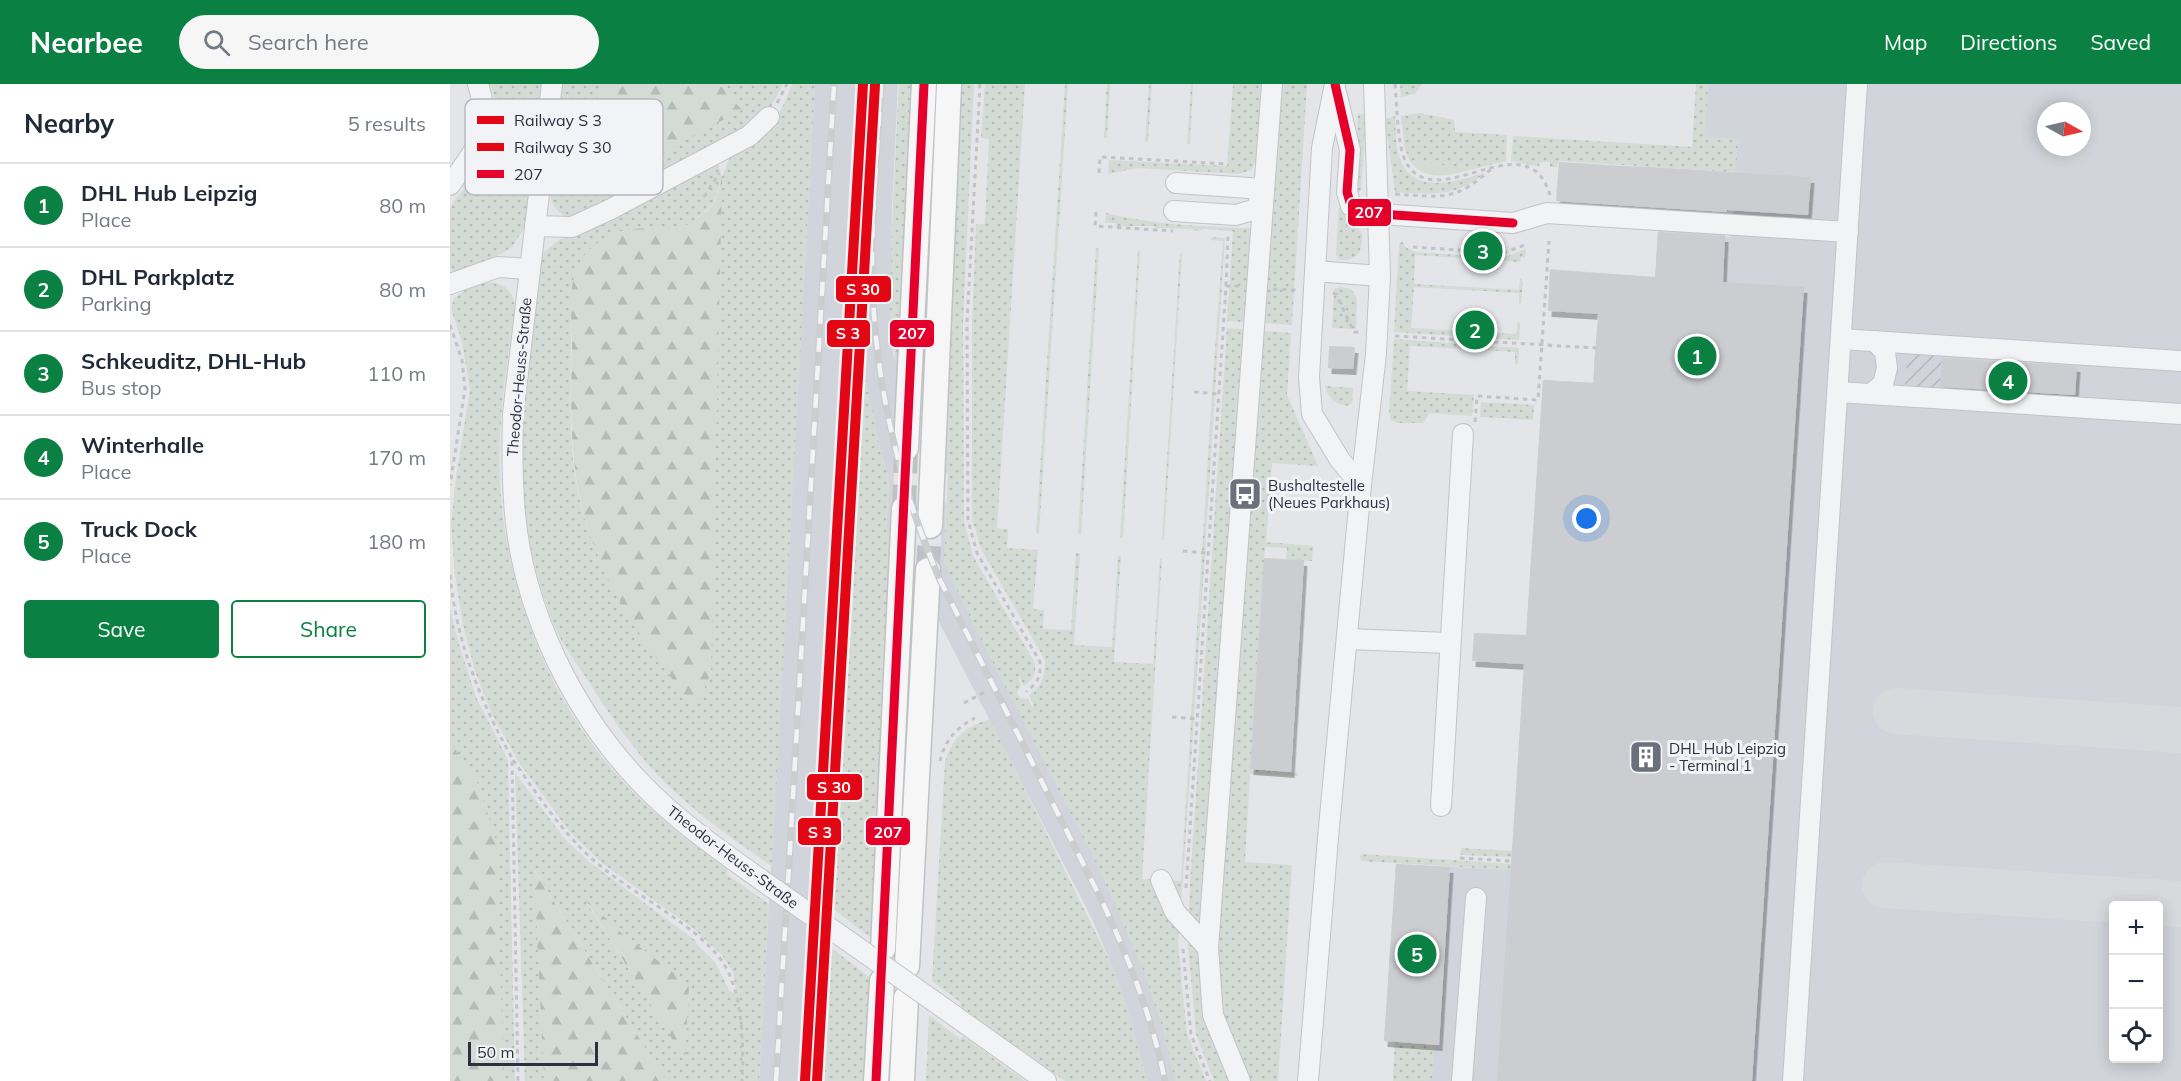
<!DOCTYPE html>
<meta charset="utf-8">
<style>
:root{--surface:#fff;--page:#f6f6f7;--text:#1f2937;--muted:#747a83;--line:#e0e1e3;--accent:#0b8043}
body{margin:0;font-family:Mulish,sans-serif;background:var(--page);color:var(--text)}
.controls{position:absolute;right:18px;bottom:18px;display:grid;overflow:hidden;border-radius:6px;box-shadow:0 3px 15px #0003}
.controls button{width:54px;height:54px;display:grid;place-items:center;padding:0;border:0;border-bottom:2px solid var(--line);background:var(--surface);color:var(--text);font:30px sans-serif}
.compass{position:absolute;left:1587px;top:18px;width:54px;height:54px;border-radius:50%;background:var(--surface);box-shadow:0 3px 15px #0003;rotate:98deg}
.scale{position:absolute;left:18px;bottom:15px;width:130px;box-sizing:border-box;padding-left:6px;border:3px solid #2c313f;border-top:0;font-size:16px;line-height:21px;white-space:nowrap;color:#2c313f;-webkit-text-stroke:4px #f1f3f7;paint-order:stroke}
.you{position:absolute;left:1137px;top:435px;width:21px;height:21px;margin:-15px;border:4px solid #fff;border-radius:50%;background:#1a73e8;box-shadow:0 0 0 9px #1a73e833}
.badge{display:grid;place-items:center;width:39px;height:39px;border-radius:50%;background:var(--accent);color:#fff;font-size:20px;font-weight:700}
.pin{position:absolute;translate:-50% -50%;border:3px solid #fff;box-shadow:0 2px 6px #0006}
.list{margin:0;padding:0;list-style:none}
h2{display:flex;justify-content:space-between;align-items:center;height:78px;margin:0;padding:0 24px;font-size:26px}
h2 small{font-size:20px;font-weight:400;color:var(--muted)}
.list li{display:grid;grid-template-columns:39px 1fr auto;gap:18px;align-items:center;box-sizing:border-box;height:84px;padding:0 24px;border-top:2px solid var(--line)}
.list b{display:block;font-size:22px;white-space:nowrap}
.list p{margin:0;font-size:20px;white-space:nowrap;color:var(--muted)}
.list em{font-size:20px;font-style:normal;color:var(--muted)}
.actions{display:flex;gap:12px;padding:18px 24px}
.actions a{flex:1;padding:14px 0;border:2px solid var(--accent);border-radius:6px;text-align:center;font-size:21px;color:var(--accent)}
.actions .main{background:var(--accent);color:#fff}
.icon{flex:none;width:33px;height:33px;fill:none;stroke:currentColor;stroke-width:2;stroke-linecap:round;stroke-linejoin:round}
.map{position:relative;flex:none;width:1731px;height:997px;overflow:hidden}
header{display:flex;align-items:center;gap:36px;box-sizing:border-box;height:84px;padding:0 30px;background:var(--accent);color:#fff}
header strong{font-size:28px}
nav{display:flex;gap:33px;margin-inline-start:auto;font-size:21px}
.search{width:420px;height:54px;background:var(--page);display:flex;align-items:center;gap:15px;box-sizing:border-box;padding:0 21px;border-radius:33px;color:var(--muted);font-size:22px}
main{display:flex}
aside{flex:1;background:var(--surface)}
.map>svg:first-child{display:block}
.built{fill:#d2d4db;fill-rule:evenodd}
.industrial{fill:url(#industrial-furrows)}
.grass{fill:url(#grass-dots);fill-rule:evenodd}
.forest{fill:url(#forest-firs)}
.park{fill:#d3dbd4}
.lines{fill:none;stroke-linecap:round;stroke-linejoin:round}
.taxiway{stroke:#d8d9dc;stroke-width:46}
.building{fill:#cccdd0;filter:url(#shadow)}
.major-tunnel{stroke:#bec1c6;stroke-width:24;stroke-dasharray:24 12;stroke-linecap:butt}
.minor-casing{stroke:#c2c3c6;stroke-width:22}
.major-casing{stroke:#c0c2c5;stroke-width:27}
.path{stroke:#c2c3c8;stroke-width:3;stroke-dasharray:4.5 4.5;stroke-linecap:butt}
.minor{stroke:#f2f3f5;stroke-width:20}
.major{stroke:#f6f6f7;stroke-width:24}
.rail-casing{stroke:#cccdcf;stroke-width:7}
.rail{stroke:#f1f3f7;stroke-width:4.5;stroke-dasharray:14;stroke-linecap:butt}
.minor-bridge-casing{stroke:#c2c3c6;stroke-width:22;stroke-linecap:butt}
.minor-bridge{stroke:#f2f3f5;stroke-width:20}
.bus-1-casing{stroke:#f1f3f7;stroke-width:14}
.bus-1{stroke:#e4002b;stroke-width:9}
.rail-1-casing{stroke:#f1f3f7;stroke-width:15}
.rail-2-casing{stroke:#f1f3f7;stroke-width:15}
.rail-1{stroke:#e30614;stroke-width:10}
.rail-2{stroke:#e30614;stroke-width:10}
.labels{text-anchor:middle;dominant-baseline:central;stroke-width:6;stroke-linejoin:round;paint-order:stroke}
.street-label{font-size:15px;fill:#2c313f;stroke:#f1f3f7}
.poi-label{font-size:15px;fill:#2c313f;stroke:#f1f3f7;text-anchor:start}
.key{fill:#f1f3f7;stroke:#b6b9c0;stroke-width:1.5}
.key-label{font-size:16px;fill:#2c313f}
.line-badge{stroke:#f1f3f7;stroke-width:2}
.badge-label{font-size:16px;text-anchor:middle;font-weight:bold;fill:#fff}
</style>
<header>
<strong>Nearbee</strong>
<div class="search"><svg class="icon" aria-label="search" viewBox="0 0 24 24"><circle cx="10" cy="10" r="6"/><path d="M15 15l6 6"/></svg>Search here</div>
<nav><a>Map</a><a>Directions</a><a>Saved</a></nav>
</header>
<main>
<aside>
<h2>Nearby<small>5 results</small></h2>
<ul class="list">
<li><span class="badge">1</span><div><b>DHL Hub Leipzig</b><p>Place</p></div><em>80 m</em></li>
<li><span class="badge">2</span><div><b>DHL Parkplatz</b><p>Parking</p></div><em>80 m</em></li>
<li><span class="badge">3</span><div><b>Schkeuditz, DHL-Hub</b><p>Bus stop</p></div><em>110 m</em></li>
<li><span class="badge">4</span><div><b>Winterhalle</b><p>Place</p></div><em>170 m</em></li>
<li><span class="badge">5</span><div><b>Truck Dock</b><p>Place</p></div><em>180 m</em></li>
</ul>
<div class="actions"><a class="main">Save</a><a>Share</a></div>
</aside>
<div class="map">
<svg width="1731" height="997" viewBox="0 0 1731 997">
<defs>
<pattern id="industrial-furrows" width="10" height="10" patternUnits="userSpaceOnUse" patternTransform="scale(1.5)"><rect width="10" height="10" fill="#d2d4db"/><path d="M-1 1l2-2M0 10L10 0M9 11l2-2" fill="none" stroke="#b4b6bd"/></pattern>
<pattern id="grass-dots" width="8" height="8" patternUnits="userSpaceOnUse" patternTransform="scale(1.5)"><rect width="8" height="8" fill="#d3dbd4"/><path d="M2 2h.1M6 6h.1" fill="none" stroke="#b5bcb7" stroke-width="1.8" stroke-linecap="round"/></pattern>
<pattern id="forest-firs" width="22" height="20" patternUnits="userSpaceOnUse" patternTransform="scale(1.5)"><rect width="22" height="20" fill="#d3dbd4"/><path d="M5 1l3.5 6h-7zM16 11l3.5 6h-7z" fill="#b5bcb7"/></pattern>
<filter id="shadow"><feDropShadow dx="3.5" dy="6" stdDeviation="0" flood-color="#0004"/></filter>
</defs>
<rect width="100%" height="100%" fill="#e3e5e8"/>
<!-- built -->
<g class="built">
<path d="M365,0H448L442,122L441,204L443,270L449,285L441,449H436L439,394L431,369L413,284L372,997H309Z"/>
<path d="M1258,0H1731V997H943L945,958L934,957L946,780L1061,786L1093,296L1147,299L1148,280H1144L1147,249L1152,231L1098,227L1100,185L1217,194L1206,178L1208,146L1275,149V153H1281L1283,127L1185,120L1188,82L1286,88L1254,53ZM1596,27H1632V63H1596ZM1664,822H1708V974H1664Z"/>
<path d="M493,419H496L495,460L510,495L676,826L732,997H697L681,938L663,884L642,835L488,536Z"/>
</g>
<!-- industrial -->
<path class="industrial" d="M1457,270L1492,272L1490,306L1455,303Z"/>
<!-- grass -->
<g class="grass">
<path d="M40,0H94L77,140L62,163L45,173L9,188L0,186C0,173 0,137 0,126C2,118 11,109 15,103C37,69 56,41 40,0Z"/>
<path d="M111,0H150L146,71L292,26L269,0H333L317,30L303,43L157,121L118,134C105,127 101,120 99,105Z"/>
<path d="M342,0H365L322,782C288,759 254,735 224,707C187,673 160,631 133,589C124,575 113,561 106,546C90,507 79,466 75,423C67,345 82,257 90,178L94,168L109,156L268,79L272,93L280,73C315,58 329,36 342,0ZM271,97L246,625C187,552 132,471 123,375C118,318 122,260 122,203L207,145L225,147L241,139L263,120Z"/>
<path d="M449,0H466L449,285C437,255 441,217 441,184C442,123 446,62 449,0Z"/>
<path d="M507,0H524L513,239L514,438L523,472L585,579C586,591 584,595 574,602L570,594H568L571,601L567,609L571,614L578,615L582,623L584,622L579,611C592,603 595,591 595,576L531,465L522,434V238L526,140H535L539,55L531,54L535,0H575L547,444L558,445L557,464L588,466L583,525L594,526L593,545L621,546L626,469H630L624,561L662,563L668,472H671L664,578L703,580L710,474H712L692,795L731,797L741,636L744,637L728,860L737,950L756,997H725L712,943L695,890L648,782L523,540L494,478L498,390L492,388Z"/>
<path d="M615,0H618L589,450L586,449Z"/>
<path d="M657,0H660L657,54H654Z"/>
<path d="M699,0H702L698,58L695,57Z"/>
<path d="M741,0H743L740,60H737Z"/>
<path d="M783,0H811L806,76L801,86L789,90L687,84L658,90L659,76L777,82Z"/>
<path d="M832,0H857L842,241L777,237L783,147L755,145L744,147L742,145L706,144L704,142H667L665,139H655L656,129C706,142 758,142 810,145C817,143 822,140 823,133Z"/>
<path d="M950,0H972L965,10L951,13Z"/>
<path d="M1246,0H1258L1255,53L1288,55L1286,88L1110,77L1108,78L1107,83H1100V78H1090L1089,82C1079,82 1071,78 1061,77L1063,52L1242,63Z"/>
<path d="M970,29L1004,36L1005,48L1057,51L1056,77L1027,84L960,78L955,65L951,32Z"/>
<path d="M908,30H916V34L911,107L908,109L904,106Z"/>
<path d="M945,32C946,46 945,62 950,75C964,112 1007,97 1034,89C1008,114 978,110 945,108L935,35Z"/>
<path d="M889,122C894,136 907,137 911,148C913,151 912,153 912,157C911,171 904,177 890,176L886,171Z"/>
<path d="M761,153L775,154L765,308L762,307L773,157L761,156Z"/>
<path d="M953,156L955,163L965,168L1053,174L1076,165L1075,174L1071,173L1070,178L965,171L964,200L1069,206L1070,195L1073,198L1071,218L1069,220V209L964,203L961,244L1066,250L1068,237L1070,240L1069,256L944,248L949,161Z"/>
<path d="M646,164H649L631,451L628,450Z"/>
<path d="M688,167H690L673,454L670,453Z"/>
<path d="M730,169H732L714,456H712Z"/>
<path d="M34,198C52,198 63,204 65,224C59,266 52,308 50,350C43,478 92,617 183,708C212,737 245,762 278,786L276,790L319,820L309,997H216L85,787L94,997H75L65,689L115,755L138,777L246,857V860L265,878L279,906L287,912L283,888L272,871L243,844L152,779L119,747L68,677L41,628L25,587L13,541L5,491L1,441L6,394L20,305L12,258L1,224L4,215L15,206ZM137,819L175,852L235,975Z"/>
<path d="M891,203L901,205L907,214L906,245L882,244L884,205Z"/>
<path d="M777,244L841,249L837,311L868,382L822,379L816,458L863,462L862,477L836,475L837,464L815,463L800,685L848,689V692L800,690L795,778L842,781L828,997H764L746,950L738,861L740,799Z"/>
<path d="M944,255L1069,264L1068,279L1065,281V268L960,262L957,307L1024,311L1022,332L980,329L973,339H948L941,336L939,329Z"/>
<path d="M413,280L431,369L439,394L436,448L441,449L424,856L382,824Z"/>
<path d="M875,302L903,304L902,319L897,322C884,320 878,314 875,302Z"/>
<path d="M762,311H765L755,467H752Z"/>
<path d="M1031,318L1084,321L1083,336L1030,333Z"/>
<path d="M752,470H755L744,633H741Z"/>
<path d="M0,525L8,557L26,613L58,676L65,997H54L29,702L0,657Z"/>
<path d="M540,635L663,884L681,938L697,997H615L511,923L510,918L482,897L495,677C505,651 513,644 540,635Z"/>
<path d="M1011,764L1062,767V773L1011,771Z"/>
<path d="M912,770L1061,780V786L911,777L910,772Z"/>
<path d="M380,863L423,896L417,997H372Z"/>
<path d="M479,931L510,955L513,952L575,997H476Z"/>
<path d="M945,958L985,961L982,996L943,997Z"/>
</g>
<!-- forest -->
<g class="forest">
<path d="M150,0H269L292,26L182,84L164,90L152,83L146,71Z"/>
<path d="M272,95L261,588L246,625C186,551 133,474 124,376C120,337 121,297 122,258C122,230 115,189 138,167C160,146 178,143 208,145C214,145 221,148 226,146C236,144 257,128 263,120C267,114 269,102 272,95Z"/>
<path d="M0,657L29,702L46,756L54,997H0Z"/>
<path d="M84,786L216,997H94Z"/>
<path d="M136,816L175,852L239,900L235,976Z"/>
</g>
<!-- park -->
<path class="park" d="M960,78L1027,84C1003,90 979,100 960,78Z"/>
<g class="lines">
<!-- taxiway -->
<g class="taxiway">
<path d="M1446,627L1731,646"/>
<path d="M1435,801L1731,820"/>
</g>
</g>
<!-- building -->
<g class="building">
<path d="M1109,78L1361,93L1358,131L1277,126V128L1106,117Z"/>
<path d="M1208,148L1275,152L1273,198L1354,203L1302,997H1047L1074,580L1022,577L1024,549L1076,551L1093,296L1143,299L1148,230L1098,227L1100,186L1205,193Z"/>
<path d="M879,262L905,263L903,285L878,284Z"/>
<path d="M1492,274L1627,282L1625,311L1490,303Z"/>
<path d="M814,474L854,476L841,688L800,685Z"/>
<path d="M946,780L1000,783L989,961L934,957Z"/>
</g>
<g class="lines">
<!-- major-tunnel -->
<g class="major-tunnel">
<path d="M454,425L456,364"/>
<path d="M478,486L480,442"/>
</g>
<!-- minor casing -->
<g class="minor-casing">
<g id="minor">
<path d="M102,0L63,330C62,363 62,396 65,430C74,527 122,627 190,698C225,735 268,765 310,795"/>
<path d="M886,8L900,66L897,108L901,122L912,127L930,130L1063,139L1097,129L1398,148"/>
<path d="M726,99L814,105"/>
<path d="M0,101C27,63 43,49 28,0"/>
<path d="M724,127L786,131L806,125L813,107"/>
<path d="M85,142L122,143L159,126L299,52L319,33"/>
<path d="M865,187L930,192"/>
<path d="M0,200L48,183L79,185"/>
<path d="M1391,255L1731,277"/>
<path d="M1388,308L1731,330"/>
<path d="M1421,310L1433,300L1437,284L1435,268L1425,257"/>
<path d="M911,401L926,270L930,192L924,0"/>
<path d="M897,555L999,559"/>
<path d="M991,722L1013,350"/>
<path d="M711,796L725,828L758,864"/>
<path d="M485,918L596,997"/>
<path d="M790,997L763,931L758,864L822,0"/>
<path d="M858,997L878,754L911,401L890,376L862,330L859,293L872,64L885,0"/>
<path d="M1012,997L1026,814"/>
<path d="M1343,997L1407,0"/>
</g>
</g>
<!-- major casing -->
<g class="major-casing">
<g id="major">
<path d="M456,364L474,0"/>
<path d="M480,442L499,0"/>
<path d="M433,865L454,425"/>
<path d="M457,882L478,486"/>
<path d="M426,997L432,897"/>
<path d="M452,997L456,914"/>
</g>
</g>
<!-- path -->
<g class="path">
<path d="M530,0L517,239L518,436L527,469L590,578C591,592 588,599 576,608"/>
<path d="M945,0C947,20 947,62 956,78C986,134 1077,34 1100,111"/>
<path d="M327,19L337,0"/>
<path d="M649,89L650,73L778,80"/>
<path d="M945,110C992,113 1006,118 1042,84"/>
<path d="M254,113L269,89"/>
<path d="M646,128L645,142L723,147"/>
<path d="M963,163L1053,169L1075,161"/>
<path d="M776,202L778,150"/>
<path d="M823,205L846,206"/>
<path d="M883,209L886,210L904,248H909"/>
<path d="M0,241L12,276L15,305L0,401"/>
<path d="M945,252L1146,264"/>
<path d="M744,308L768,310"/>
<path d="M1025,338L1027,312L1088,316L1099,157"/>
<path d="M733,467L758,469"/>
<path d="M0,491C6,556 30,617 62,674L68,997"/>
<path d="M514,619L535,608"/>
<path d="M722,633L748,635"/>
<path d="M63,676C90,714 116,755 153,784C187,812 247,842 272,877C293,908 294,961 292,997"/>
<path d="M490,677C495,656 506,644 525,634"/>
<path d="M1010,774L1061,777"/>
<path d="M736,804L776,202H789"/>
<path d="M733,865L741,951L760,997"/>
</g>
<!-- minor -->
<use href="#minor" class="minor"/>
<!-- major -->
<use href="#major" class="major"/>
<!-- rail casing -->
<g class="rail-casing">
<g id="rail">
<path d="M431,0C428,60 422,121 422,182C423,290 447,397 490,496L650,813C678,872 702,933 715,997"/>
<path d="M338,799L384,0"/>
<path d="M326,997L336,829"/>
</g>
</g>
<!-- rail -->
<use href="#rail" class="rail"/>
<!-- minor-bridge casing -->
<g class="minor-bridge-casing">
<path id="minor-bridge" d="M310,795L485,918"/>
</g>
<!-- minor-bridge -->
<use href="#minor-bridge" class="minor-bridge"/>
<!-- bus-1 casing -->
<g class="bus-1-casing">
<g id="bus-1">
<path d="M885,0L900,66L897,108L901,122L912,127L930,130L1063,139"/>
<path d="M426,997L474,0"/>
</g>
</g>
<!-- bus-1 -->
<use href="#bus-1" class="bus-1"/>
<!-- rail-1 casing -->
<g class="rail-1-casing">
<path id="rail-1" d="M355,997L413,0"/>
</g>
<!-- rail-2 casing -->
<g class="rail-2-casing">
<path id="rail-2" d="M367,997L425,1"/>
</g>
<!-- rail-1 -->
<use href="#rail-1" class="rail-1"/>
<!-- rail-2 -->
<use href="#rail-2" class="rail-2"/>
</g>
<!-- icons -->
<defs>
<g id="bus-square" transform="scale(1.725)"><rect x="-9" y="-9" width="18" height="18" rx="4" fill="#6c707a" stroke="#f1f3f7"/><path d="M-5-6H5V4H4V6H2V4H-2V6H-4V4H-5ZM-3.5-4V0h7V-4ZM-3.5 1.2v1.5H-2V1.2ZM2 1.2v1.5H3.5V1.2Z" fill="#fff"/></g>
<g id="building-square" transform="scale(1.725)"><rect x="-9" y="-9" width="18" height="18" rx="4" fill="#6c707a" stroke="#f1f3f7"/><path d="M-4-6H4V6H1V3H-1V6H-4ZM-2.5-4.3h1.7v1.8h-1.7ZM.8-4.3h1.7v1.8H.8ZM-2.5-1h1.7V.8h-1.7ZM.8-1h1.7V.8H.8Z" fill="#fff"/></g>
</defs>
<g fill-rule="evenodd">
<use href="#bus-square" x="795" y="410"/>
<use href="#building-square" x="1196" y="673"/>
</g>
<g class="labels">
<!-- street labels -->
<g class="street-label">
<text transform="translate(69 293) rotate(-85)">Theodor-Heuss-Straße</text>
<text transform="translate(283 773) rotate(37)">Theodor-Heuss-Straße</text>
</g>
<!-- poi labels -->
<g class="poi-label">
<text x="818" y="401">Bushaltestelle<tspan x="818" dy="17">(Neues Parkhaus)</tspan></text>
<text x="1219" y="664">DHL Hub Leipzig<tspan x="1219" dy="17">- Terminal 1</tspan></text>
</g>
</g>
<!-- legend -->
<rect x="15" y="15" width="198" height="96" rx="9" class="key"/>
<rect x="27" y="32" width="27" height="8" fill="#e30614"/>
<rect x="27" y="59" width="27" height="8" fill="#e30614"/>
<rect x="27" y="86" width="27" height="8" fill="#e4002b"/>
<g class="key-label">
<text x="64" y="42">Railway S 3</text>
<text x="64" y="69">Railway S 30</text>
<text x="64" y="96">207</text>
</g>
<g class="line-badge">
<rect x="897" y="114" width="45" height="29" rx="6" fill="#e4002b"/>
<rect x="385" y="191" width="57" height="28" rx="6" fill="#e30614"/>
<rect x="376" y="235" width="45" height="29" rx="6" fill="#e30614"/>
<rect x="439" y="235" width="46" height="29" rx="6" fill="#e4002b"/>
<rect x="356" y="689" width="57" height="28" rx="6" fill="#e30614"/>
<rect x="347" y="733" width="45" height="29" rx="6" fill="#e30614"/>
<rect x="415" y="733" width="46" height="29" rx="6" fill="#e4002b"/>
</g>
<g class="badge-label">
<text x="919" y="134">207</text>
<text x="413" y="211">S 30</text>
<text x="398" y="255">S 3</text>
<text x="462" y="255">207</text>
<text x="384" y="709">S 30</text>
<text x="370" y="754">S 3</text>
<text x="438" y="754">207</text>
</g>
</svg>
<div class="controls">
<button>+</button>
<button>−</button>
<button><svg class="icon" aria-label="locate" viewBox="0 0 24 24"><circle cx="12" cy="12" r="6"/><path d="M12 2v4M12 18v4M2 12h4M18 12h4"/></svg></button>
</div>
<svg class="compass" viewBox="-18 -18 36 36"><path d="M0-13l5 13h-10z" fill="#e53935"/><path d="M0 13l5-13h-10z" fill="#747a83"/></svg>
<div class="scale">50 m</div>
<div class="you"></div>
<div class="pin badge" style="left:1247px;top:272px">1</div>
<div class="pin badge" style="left:1025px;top:246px">2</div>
<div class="pin badge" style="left:1033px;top:167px">3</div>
<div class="pin badge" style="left:1558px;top:297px">4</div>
<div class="pin badge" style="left:967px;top:870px">5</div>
</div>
</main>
